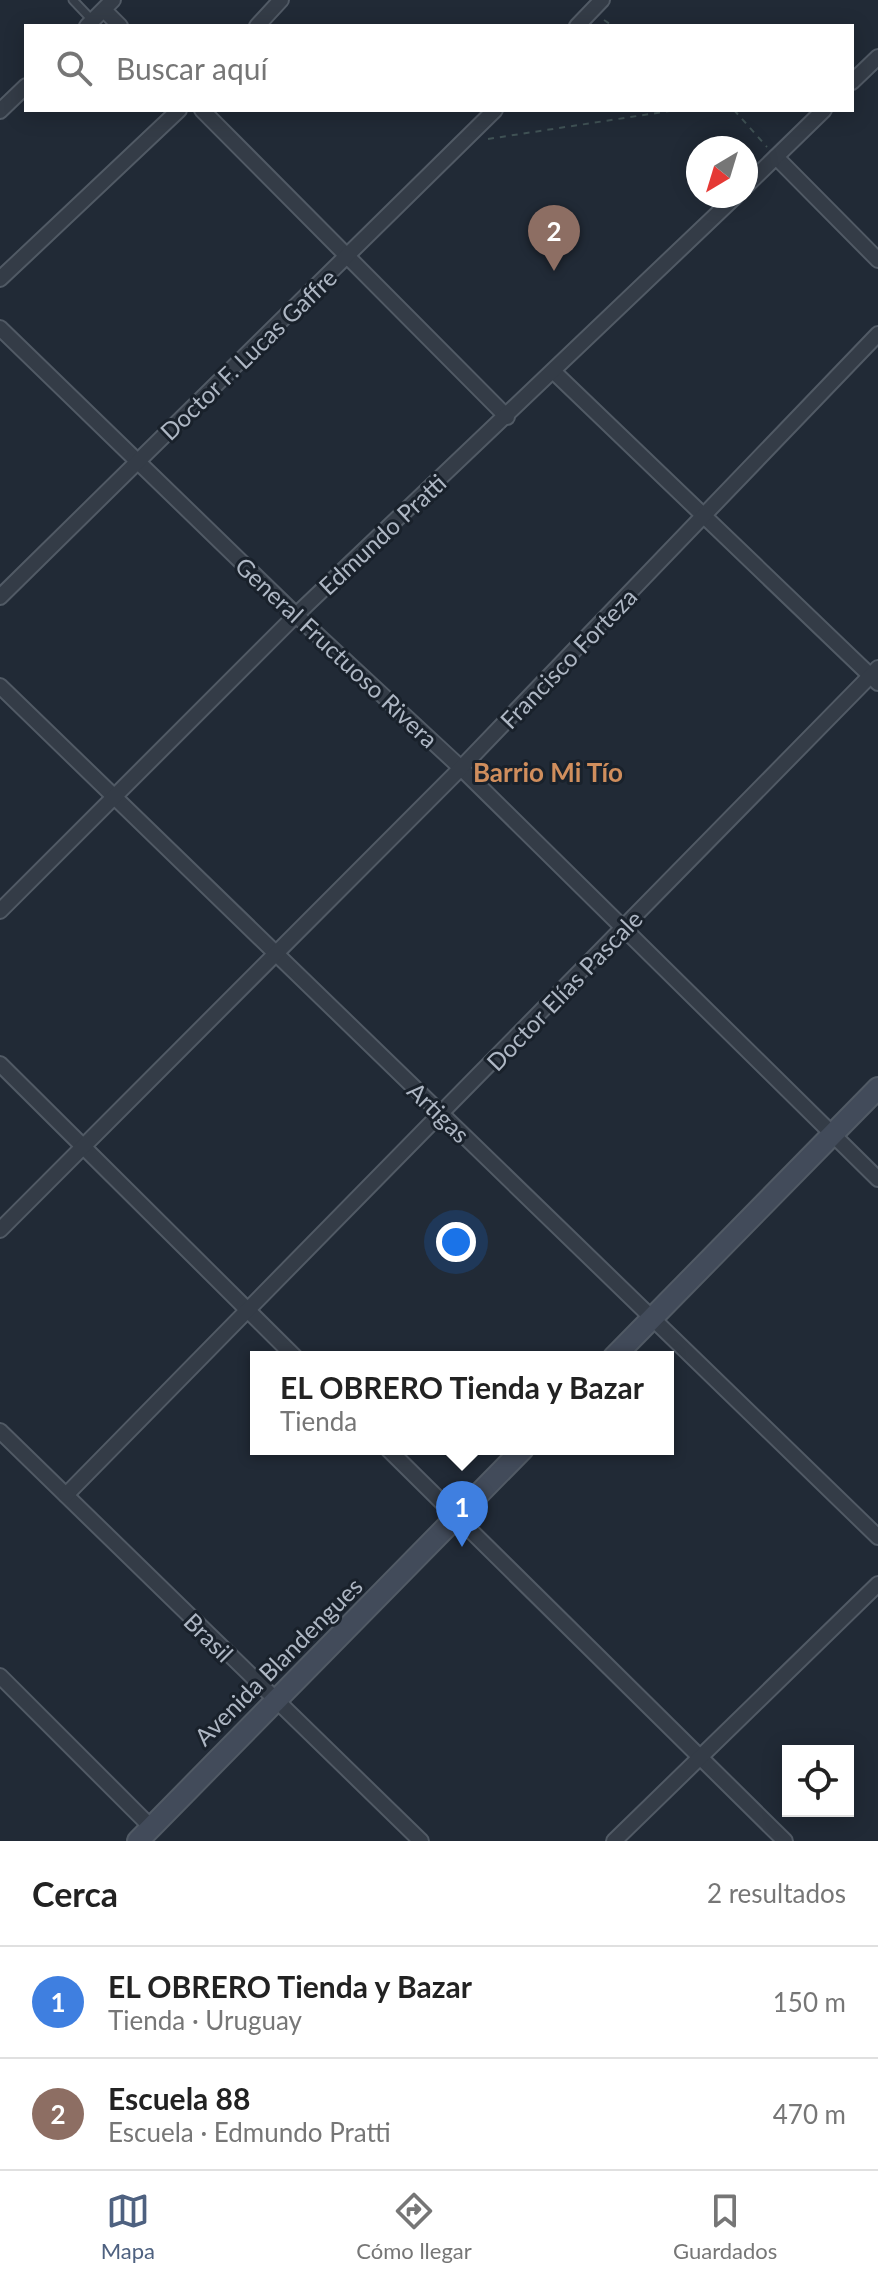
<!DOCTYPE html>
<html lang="es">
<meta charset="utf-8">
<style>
:root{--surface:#fff;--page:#f2f2f2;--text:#222;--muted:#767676;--line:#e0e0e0;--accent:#4e6180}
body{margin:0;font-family:Lato,sans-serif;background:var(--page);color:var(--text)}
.controls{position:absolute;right:24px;bottom:24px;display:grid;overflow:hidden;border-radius:0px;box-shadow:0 4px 20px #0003}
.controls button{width:72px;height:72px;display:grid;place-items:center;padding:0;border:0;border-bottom:2px solid var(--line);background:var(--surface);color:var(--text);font:40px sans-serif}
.compass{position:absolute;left:686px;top:136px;width:72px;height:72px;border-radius:50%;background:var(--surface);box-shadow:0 4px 20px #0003;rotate:218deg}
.you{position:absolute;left:456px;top:1242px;width:28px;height:28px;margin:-20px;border:6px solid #fff;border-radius:50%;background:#1a73e8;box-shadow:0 0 0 12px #1a73e833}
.badge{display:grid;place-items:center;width:52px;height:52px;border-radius:50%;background:var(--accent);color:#fff;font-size:26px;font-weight:700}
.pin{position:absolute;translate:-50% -66px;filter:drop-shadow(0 2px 4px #0008)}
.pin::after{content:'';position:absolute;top:42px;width:28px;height:24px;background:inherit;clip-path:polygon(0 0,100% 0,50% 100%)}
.popup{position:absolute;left:250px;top:1351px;width:424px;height:104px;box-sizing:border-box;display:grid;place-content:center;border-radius:0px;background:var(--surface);filter:drop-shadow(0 2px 6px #0005);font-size:26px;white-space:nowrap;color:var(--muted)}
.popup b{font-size:30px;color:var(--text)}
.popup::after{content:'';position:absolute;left:50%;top:100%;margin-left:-16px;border:16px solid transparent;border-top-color:var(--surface)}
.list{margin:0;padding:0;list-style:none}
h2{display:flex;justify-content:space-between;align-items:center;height:104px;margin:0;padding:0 32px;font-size:34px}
h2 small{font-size:26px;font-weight:400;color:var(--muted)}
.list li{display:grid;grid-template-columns:52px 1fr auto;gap:24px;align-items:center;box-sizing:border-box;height:112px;padding:0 32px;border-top:2px solid var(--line)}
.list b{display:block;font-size:30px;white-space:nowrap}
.list p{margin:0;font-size:26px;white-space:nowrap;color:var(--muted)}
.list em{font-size:26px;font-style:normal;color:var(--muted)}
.icon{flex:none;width:44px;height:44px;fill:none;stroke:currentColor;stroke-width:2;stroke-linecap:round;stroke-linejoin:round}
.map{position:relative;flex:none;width:878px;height:1841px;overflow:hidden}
.search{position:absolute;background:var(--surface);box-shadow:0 4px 20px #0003;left:24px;right:24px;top:24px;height:88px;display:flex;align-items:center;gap:20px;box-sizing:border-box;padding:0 28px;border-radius:0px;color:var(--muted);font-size:30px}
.sheet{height:328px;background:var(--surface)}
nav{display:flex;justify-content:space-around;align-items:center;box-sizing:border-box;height:112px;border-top:2px solid var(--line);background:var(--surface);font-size:22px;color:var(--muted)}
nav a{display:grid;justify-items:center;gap:4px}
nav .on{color:var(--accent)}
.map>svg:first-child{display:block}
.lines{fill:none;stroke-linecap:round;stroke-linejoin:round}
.lane-casing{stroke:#515a65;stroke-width:11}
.street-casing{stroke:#515a65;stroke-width:18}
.secondary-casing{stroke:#515a65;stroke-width:24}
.path{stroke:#405255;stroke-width:2;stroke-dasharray:6 6;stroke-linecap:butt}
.lane{stroke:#343c47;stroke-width:7}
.street{stroke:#343c47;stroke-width:14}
.secondary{stroke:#424b5a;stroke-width:20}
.labels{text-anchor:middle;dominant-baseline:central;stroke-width:6;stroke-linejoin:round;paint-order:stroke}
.street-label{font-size:24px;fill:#aeb7c4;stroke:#19212b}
.neighbourhood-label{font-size:26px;font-weight:bold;fill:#d08e5d;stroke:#19212b}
</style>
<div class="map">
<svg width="878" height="1841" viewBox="0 0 878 1841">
<rect width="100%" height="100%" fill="#212a36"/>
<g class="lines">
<!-- lane casing -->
<g class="lane-casing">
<path id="lane" d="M73,0L92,20"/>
</g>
<!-- street casing -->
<g class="street-casing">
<g id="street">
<path d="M104,10L120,26"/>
<path d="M87,26L113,0"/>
<path d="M257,26L281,0"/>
<path d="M577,26L602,0"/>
<path d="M852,82L878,57"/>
<path d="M202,110L507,417"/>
<path d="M0,111L26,86"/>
<path d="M776,157L878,260"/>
<path d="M746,186L824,110"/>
<path d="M0,279L179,110"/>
<path d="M0,328L296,615L461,768L878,1179"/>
<path d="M554,372L878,683"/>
<path d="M0,597L495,110"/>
<path d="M0,686L878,1537"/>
<path d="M0,911L296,615L736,196"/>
<path d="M0,1064L295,1357"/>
<path d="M0,1230L461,768L878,334"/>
<path d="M0,1431L421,1841"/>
<path d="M388,1449L785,1841"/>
<path d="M66,1495L878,668"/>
<path d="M0,1676L151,1827"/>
<path d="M614,1841L878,1584"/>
</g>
</g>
<!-- secondary casing -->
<g class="secondary-casing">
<g id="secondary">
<path d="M614,1357L878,1088"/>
<path d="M138,1841L523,1449"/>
</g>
</g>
<!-- path -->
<g class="path">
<path d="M604,20L613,26"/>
<path d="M734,110L767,147"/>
<path d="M488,139L676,110"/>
</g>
<!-- lane -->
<use href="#lane" class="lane"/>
<!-- street -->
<use href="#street" class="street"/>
<!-- secondary -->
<use href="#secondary" class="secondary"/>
</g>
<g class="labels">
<!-- street labels -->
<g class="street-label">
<text transform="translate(248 354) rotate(-44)">Doctor F. Lucas Gaffre</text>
<text transform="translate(382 534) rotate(-43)">Edmundo Pratti</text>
<text transform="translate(337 652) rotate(43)">General Fructuoso Rivera</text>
<text transform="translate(568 658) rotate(-46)">Francisco Forteza</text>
<text transform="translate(564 990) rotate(-46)">Doctor Elías Pascale</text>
<text transform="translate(439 1112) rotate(44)">Artigas</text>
<text transform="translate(209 1637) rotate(45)">Brasil</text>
<text transform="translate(278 1661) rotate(-45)">Avenida Blandengues</text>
</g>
<!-- neighbourhood labels -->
<g class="neighbourhood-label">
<text x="548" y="772">Barrio Mi Tío</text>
</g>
</g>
</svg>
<div class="controls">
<button><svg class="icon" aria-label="locate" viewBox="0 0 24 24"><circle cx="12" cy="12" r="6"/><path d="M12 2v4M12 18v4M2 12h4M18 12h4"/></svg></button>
</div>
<svg class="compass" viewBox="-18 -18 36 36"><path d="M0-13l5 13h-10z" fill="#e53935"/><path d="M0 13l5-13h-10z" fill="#767676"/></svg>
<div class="you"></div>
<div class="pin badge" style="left:462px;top:1547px;background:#3f7fe0">1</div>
<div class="popup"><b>EL OBRERO Tienda y Bazar</b>Tienda</div>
<div class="pin badge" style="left:554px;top:271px;background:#8d6e63">2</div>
<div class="search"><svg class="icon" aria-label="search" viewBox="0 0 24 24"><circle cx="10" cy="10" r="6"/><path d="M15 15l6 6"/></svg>Buscar aquí</div>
</div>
<section class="sheet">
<h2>Cerca<small>2 resultados</small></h2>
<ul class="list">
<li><span class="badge" style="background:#3f7fe0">1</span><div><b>EL OBRERO Tienda y Bazar</b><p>Tienda · Uruguay</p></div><em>150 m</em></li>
<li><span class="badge" style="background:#8d6e63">2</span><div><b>Escuela 88</b><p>Escuela · Edmundo Pratti</p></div><em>470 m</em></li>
</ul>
</section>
<nav>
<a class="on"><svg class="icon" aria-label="map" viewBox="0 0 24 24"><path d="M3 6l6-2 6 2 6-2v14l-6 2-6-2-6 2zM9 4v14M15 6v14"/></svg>Mapa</a>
<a><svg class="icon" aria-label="directions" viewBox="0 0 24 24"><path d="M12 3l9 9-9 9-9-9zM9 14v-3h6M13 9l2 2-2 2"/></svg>Cómo llegar</a>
<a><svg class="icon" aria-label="saved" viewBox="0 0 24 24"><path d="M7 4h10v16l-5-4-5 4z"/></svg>Guardados</a>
</nav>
